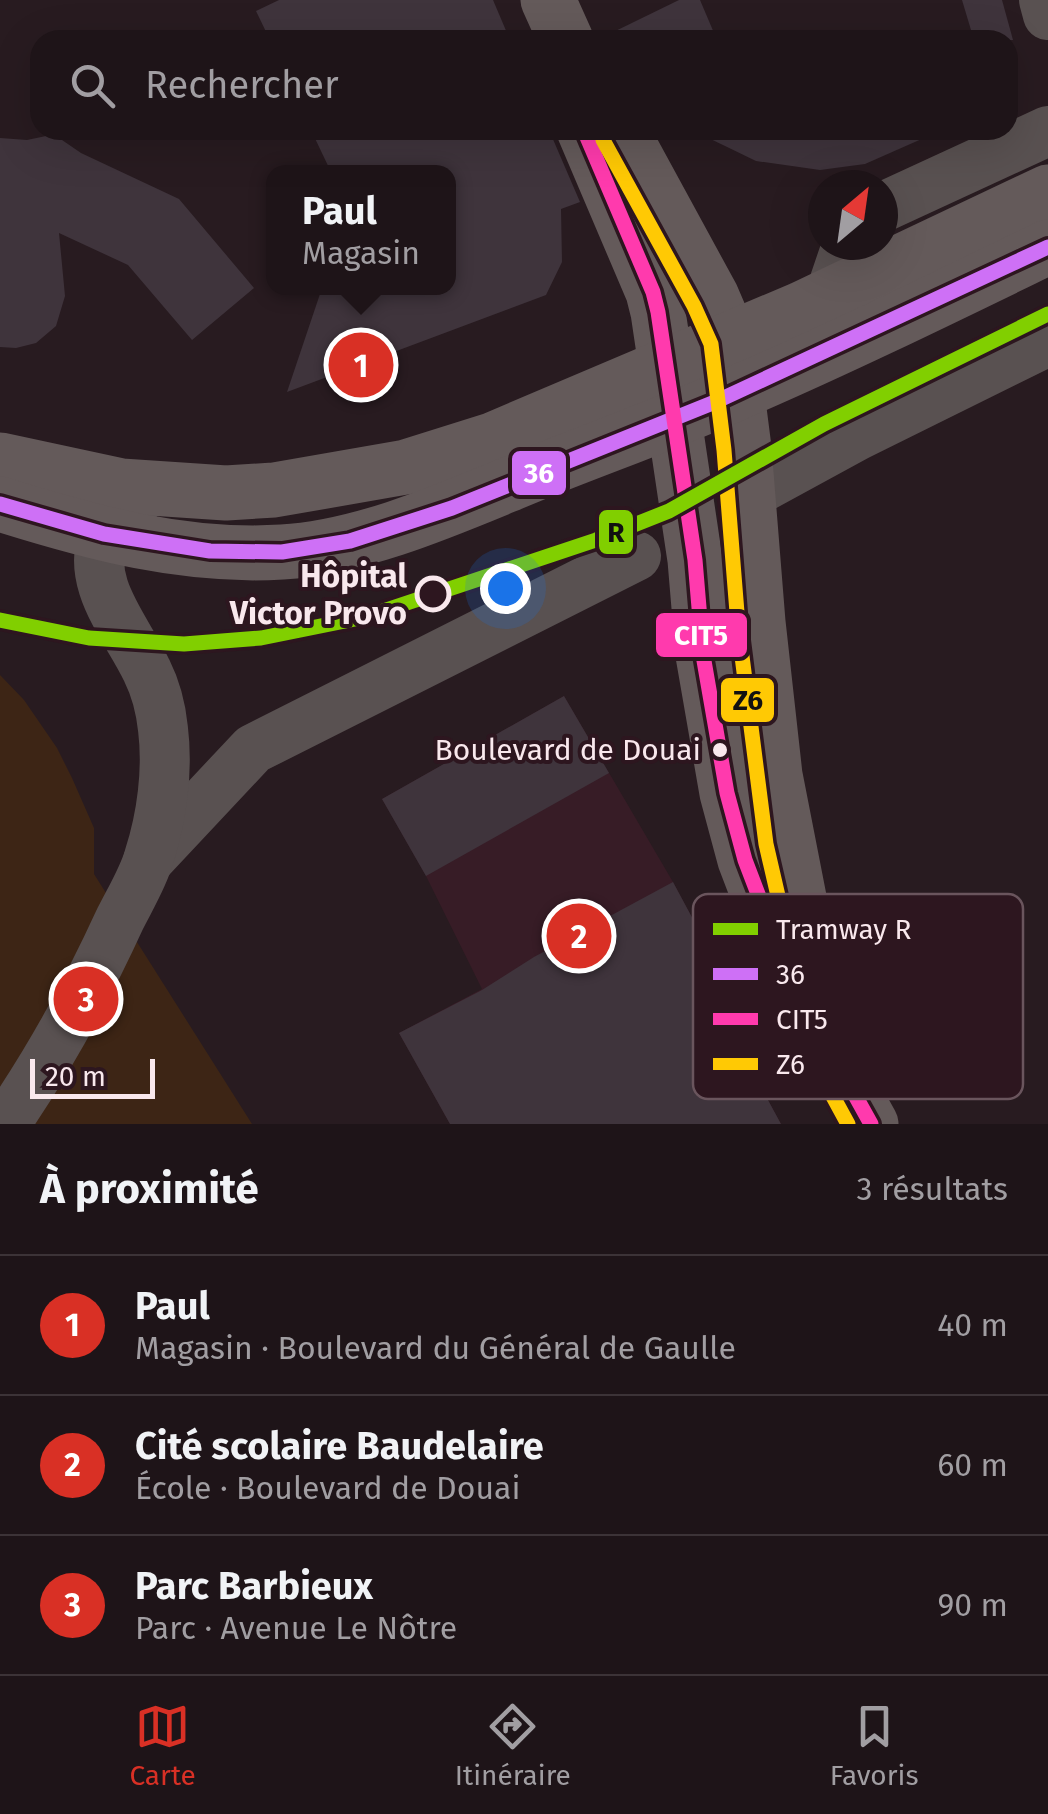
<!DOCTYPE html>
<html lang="fr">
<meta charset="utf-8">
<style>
:root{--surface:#1e1418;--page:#261d21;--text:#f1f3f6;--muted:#a19ea2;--line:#3c3337;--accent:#d93025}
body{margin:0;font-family:"Fira Sans",sans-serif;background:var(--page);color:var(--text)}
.compass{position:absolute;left:808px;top:170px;width:90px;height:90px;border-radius:50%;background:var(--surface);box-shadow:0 10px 40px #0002;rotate:29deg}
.scale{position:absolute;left:30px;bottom:25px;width:125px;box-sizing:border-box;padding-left:10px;border:5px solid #f9e8ed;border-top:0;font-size:28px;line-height:35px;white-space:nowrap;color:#f9e8ed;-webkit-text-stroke:8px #2d161f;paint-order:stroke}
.you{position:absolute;left:505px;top:588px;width:35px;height:35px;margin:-25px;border:8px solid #fff;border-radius:50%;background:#1a73e8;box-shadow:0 0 0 15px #1a73e833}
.badge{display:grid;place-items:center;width:65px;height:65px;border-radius:50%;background:var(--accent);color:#fff;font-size:32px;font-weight:700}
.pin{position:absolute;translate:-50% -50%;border:5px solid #fff;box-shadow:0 2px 10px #0006}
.popup{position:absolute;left:266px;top:165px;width:190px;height:130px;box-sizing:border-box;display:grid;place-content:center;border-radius:20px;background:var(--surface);filter:drop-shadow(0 2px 8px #0005);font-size:32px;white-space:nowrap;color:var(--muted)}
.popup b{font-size:38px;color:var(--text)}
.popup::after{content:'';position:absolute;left:50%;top:100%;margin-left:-20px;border:20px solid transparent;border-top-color:var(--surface)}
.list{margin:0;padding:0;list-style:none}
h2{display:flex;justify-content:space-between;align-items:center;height:130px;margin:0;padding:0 40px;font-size:42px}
h2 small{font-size:32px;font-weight:400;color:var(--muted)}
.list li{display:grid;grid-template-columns:65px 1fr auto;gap:30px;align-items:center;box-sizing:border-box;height:140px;padding:0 40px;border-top:2px solid var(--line)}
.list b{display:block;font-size:38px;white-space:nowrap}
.list p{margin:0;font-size:32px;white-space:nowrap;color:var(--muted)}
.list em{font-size:32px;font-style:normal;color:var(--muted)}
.icon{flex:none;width:55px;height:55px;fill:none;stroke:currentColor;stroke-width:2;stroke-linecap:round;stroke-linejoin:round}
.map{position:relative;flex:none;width:1048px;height:1124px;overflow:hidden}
.search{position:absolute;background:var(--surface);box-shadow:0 10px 40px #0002;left:30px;right:30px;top:30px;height:110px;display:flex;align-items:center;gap:25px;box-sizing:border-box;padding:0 35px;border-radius:30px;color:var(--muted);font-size:38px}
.sheet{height:550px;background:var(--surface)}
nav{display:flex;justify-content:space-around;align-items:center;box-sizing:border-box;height:140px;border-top:2px solid var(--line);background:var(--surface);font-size:28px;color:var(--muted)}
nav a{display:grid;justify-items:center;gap:5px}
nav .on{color:var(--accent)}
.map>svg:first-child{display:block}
.built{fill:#371c26}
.green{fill:#3d2515}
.building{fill:#3f343c}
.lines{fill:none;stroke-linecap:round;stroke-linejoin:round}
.minor{stroke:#595151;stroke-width:50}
.major{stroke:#645a5a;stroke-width:55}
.bus-1-casing{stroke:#2d161f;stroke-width:22}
.bus-2-casing{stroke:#2d161f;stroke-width:22}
.bus-3-casing{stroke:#2d161f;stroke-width:22}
.bus-1{stroke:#ce70f6;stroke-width:15}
.bus-2{stroke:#ff3aad;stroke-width:15}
.bus-3{stroke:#ffc904;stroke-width:15}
.tram-1-casing{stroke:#2d161f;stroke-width:22}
.tram-1{stroke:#81cf00;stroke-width:15}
.stop-dot{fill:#2d161f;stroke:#f9e8ed;stroke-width:5}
.bus-dot{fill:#f9e8ed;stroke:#2d161f;stroke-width:4}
.labels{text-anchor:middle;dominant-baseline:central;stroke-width:8;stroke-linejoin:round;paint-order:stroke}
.bus-label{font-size:30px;fill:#f9e8ed;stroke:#2d161f;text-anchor:end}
.stop-label{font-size:32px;font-weight:bold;fill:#f9e8ed;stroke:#2d161f;text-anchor:end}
.key{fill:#2d161f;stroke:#6a555d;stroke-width:2.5}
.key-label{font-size:28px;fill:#f9e8ed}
.line-badge{stroke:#2d161f;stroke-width:4}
.badge-label{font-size:28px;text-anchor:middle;font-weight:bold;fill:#fff}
.pale-badge-label{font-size:28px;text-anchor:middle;font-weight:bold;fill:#111}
</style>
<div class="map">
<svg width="1048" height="1124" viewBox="0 0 1048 1124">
<rect width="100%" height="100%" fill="#281b20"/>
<!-- built -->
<path class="built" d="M564,696L673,882L760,1044L743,1054L781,1124H450L399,1033L482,989L426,876L382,799Z"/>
<!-- green -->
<path class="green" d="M0,675L24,700L57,748L72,778L94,828V874L252,1124H0Z"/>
<!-- building -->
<g class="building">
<path d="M279,0H493L510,40H270L256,11Z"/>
<path d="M679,0H700L717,40H597Z"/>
<path d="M962,0H1002L1013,40H974Z"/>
<path d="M311,130H549L580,202L561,209L562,262L546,295L287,392L322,288H448V172H331Z"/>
<path d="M692,130H942L865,164L820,170L756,161Z"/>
<path d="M46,136L62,140L81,153L179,199L254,288L192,340L128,265L59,233L65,296L56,326L36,343L16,348L0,347V138L27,140Z"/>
<path d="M564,696L609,773L426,876L382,799Z"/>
<path d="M673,882L760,1044L743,1054L781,1124H450L399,1033L482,990L534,957Z"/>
</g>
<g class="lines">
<!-- minor -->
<g class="minor">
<path d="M1044,0L1048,15"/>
<path d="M883,207L1048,131"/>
<path d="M830,295L847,245"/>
<path d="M748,495L858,435L1048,341"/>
<path d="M148,861L253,749L636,556"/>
<path d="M5,1124C50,1059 87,991 120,919C130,899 143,878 149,857C162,817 168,770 163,729C161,709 156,689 147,671C127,628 83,583 105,531C110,518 118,511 133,509"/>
</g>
<!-- major -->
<g class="major">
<path d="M548,0L566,40"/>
<path d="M584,130L653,292L658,312L695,560L703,655L727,793L745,860L790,978L871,1124"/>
<path d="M621,130L712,297L730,339L744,448L758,622L775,775L810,954"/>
<path d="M0,460L121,486L226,493L274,490L406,467L492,440L801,309L1048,192"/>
<path d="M0,504C92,533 185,558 282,552C371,547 466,501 549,468C612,443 676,420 739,392C843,347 945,297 1048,247"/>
</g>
<!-- bus-1 casing -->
<g class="bus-1-casing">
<path id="bus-1" d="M0,504L104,534L210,551L282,552L350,541L452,508L715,402L1048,247"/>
</g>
<!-- bus-2 casing -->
<g class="bus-2-casing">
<path id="bus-2" d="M584,130L653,292L658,312L695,560L703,655L727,793L745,860L790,978L871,1124"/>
</g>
<!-- bus-3 casing -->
<g class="bus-3-casing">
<path id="bus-3" d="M603,140L694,306L711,344L724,450L738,625L766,844L818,1069L848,1124"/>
</g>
<!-- bus-1 -->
<use href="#bus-1" class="bus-1"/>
<!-- bus-2 -->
<use href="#bus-2" class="bus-2"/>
<!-- bus-3 -->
<use href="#bus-3" class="bus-3"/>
<!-- tram-1 casing -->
<g class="tram-1-casing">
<path id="tram-1" d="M0,620L89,638L184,644L261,638L365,617L596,540L669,511L824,424L1048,314"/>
</g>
<!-- tram-1 -->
<use href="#tram-1" class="tram-1"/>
</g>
<!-- markers -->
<circle class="stop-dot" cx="433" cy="594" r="16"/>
<circle class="bus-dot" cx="720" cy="750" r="9"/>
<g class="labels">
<!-- bus labels -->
<g class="bus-label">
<text x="701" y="750">Boulevard de Douai</text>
</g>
<!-- stop labels -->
<g class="stop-label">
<text x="407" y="576">Hôpital<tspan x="407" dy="37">Victor Provo</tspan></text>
</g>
</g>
<!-- legend -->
<rect x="693" y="894" width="330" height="205" rx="15" class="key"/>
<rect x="713" y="923" width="45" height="12" fill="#81cf00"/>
<rect x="713" y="968" width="45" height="12" fill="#ce70f6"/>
<rect x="713" y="1013" width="45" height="12" fill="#ff3aad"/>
<rect x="713" y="1058" width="45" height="12" fill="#ffc904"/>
<g class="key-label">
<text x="776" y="939">Tramway R</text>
<text x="776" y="984">36</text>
<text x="776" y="1029">CIT5</text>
<text x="776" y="1074">Z6</text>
</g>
<g class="line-badge">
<rect x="510" y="449" width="58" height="48" rx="10" fill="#ce70f6"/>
<rect x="597" y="508" width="38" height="48" rx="10" fill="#81cf00"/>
<rect x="654" y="611" width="95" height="48" rx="10" fill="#ff3aad"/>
<rect x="719" y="676" width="57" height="48" rx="10" fill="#ffc904"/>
</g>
<g class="badge-label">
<text x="539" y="483">36</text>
<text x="701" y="645">CIT5</text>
</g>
<g class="pale-badge-label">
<text x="616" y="542">R</text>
<text x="748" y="710">Z6</text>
</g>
</svg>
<svg class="compass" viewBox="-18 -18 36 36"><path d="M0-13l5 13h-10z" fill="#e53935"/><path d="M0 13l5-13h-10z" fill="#a19ea2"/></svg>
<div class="scale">20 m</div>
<div class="you"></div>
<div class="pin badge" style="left:361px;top:365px">1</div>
<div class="popup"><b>Paul</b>Magasin</div>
<div class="pin badge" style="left:579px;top:936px">2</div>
<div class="pin badge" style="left:86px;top:999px">3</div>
<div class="search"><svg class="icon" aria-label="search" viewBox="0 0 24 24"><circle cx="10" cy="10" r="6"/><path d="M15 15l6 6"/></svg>Rechercher</div>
</div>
<section class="sheet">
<h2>À proximité<small>3 résultats</small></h2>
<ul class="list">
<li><span class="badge">1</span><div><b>Paul</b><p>Magasin · Boulevard du Général de Gaulle</p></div><em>40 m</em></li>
<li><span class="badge">2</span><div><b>Cité scolaire Baudelaire</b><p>École · Boulevard de Douai</p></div><em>60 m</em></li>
<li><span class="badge">3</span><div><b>Parc Barbieux</b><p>Parc · Avenue Le Nôtre</p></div><em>90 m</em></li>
</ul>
</section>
<nav>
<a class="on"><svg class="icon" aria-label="map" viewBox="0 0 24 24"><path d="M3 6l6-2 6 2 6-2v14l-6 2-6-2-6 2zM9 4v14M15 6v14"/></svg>Carte</a>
<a><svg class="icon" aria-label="directions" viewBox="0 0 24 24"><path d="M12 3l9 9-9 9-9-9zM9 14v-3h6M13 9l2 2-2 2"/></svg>Itinéraire</a>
<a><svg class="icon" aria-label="saved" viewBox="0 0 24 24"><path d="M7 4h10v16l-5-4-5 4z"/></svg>Favoris</a>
</nav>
